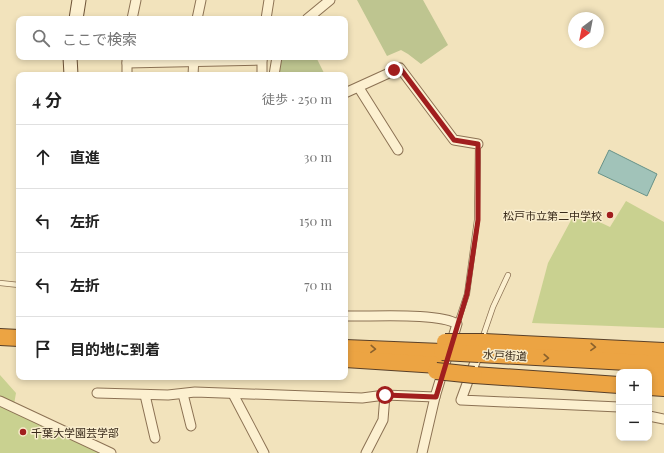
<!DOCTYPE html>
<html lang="ja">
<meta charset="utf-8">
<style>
:root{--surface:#fff;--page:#f6f6f6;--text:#222;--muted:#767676;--line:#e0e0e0}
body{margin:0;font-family:"Playfair Display","Noto Sans JP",serif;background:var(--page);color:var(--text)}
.controls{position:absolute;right:12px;bottom:12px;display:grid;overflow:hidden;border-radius:8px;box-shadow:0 2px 6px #0003}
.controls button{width:36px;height:36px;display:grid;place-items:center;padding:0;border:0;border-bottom:1px solid var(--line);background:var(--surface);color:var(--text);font:20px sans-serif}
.compass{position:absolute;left:568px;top:12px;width:36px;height:36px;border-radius:50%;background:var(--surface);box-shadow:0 2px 6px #0003;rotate:212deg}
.stop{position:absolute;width:12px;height:12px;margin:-9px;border:3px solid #a11e1e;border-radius:50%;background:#fff}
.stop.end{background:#a11e1e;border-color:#fff;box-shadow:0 1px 4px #0008}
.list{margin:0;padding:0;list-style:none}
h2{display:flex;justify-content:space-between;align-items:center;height:52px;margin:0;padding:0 16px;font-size:17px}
h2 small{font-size:13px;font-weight:400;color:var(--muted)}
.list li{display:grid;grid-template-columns:26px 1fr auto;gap:12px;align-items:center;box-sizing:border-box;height:64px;padding:0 16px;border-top:1px solid var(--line)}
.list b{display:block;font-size:15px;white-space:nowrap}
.list em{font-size:13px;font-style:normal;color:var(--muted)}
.icon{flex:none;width:22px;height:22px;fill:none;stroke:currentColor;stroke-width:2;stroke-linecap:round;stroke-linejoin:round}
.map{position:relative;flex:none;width:664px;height:453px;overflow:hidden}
.search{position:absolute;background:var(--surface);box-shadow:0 2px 6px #0003;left:16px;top:16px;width:332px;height:44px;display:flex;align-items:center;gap:10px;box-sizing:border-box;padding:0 14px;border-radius:8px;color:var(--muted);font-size:15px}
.panel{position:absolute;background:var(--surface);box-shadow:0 2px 6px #0003;left:16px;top:72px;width:332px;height:308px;border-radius:8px}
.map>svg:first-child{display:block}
.green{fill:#c9d190}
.cemetery{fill:#bec590}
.water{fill:#a1c3b9;stroke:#679288}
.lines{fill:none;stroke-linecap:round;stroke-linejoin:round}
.lane-casing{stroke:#8c7254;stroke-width:6}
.street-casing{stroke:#8c7254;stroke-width:11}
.secondary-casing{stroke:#6e5337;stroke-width:15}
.highway-casing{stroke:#594029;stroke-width:18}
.lane{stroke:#fcf0d0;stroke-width:4.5}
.street{stroke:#fcf0d0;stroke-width:9}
.secondary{stroke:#fcf0d0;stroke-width:13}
.highway{stroke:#eca443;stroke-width:16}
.highway-bridge-casing{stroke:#594029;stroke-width:18;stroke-linecap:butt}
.highway-bridge{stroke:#eca443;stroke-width:16}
.oneway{stroke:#8a612c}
.route{stroke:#a11e1e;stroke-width:5}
.poi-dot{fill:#a11e1e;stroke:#f9edcd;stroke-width:1.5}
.labels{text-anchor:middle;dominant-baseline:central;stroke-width:3;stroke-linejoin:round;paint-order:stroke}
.poi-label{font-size:11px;fill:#392a1a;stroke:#f9edcd;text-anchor:end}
.street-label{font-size:11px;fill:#392a1a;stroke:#f9edcd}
</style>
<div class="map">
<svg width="664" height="453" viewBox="0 0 664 453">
<rect width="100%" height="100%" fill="#f2e3bc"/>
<!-- green -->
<g class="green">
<path d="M626,201L664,222V328L532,323L548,263L576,211L610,227Z"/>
<path d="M0,375L16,393L13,410L102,453H0Z"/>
</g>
<!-- cemetery -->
<g class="cemetery">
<path d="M357,0H423L448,45L421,64L408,54L401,50L387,56Z"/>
<path d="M282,57H316L325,75H281L279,73Z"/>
</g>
<!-- water -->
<path class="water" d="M609,150L657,174L647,196L598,173Z"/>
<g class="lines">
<!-- lane casing -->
<g class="lane-casing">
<g id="lane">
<path d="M0,283L19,285"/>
<path d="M457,324L467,294L477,220L478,144"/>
<path d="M482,339L493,307L508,275"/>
</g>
</g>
<!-- street casing -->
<g class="street-casing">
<g id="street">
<path d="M132,19L136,0"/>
<path d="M197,19L201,0"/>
<path d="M266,19L269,0"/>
<path d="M307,19L330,0"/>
<path d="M127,58V75"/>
<path d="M127,63L262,60"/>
<path d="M193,75L194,57"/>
<path d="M262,75V57"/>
<path d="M274,75L277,57"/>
<path d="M359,88L398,150"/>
<path d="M345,93L400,68L454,140L478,144"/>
<path d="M345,316C369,317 439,312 457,324L435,397L422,453"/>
<path d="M475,362L461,400L619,407"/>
<path d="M97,393L168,395L195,392L362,398L385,395"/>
<path d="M183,394L191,426"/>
<path d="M233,394L264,453"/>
<path d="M145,395L155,438"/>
<path d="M0,401L111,453"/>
<path d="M649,416L664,419"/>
<path d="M366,453L383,420L385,395L435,397"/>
</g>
</g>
<!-- secondary casing -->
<g class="secondary-casing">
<g id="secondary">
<path d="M76,19L79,0"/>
<path d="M70,57L71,75"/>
</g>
</g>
<!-- highway casing -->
<g class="highway-casing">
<g id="highway">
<path d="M0,337L19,338"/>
<path d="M484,342L664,351"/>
<path d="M345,348L442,352"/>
<path d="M479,354L664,364"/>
<path d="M345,359L438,365"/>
<path d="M474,375L619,385"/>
<path d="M649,375L664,376"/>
<path d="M649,387L664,388"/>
</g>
</g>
<!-- lane -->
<use href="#lane" class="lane"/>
<!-- street -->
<use href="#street" class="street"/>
<!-- secondary -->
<use href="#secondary" class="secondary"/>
<!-- highway -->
<use href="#highway" class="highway"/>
<!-- highway-bridge casing -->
<g class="highway-bridge-casing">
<g id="highway-bridge">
<path d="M445,342H484"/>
<path d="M442,352L479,354"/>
<path d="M436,371L474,375"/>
</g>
</g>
<!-- highway-bridge -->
<use href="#highway-bridge" class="highway-bridge"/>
</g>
<!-- one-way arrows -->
<defs><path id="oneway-chevron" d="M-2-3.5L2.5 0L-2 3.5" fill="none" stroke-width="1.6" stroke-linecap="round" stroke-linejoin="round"/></defs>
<g class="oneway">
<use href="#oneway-chevron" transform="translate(593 347) rotate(3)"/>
<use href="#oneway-chevron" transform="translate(373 349) rotate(3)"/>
<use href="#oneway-chevron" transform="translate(546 358) rotate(3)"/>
</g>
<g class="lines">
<!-- route -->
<path class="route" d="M385,395L436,397L467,294L478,220V144L454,140L400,68L394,70"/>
</g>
<!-- markers -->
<g class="poi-dot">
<circle cx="610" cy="215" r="4"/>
<circle cx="23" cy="432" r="4"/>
</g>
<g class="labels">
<!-- poi labels -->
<g class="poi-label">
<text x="602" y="215">松戸市立第二中学校</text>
<text x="31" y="432" text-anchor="start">千葉大学園芸学部</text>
</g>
<!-- street labels -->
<g class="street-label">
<text transform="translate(505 355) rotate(3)">水戸街道</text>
</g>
</g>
</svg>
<div class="controls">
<button>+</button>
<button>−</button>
</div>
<svg class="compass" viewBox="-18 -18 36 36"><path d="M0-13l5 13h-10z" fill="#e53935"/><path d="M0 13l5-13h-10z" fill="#767676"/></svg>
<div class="stop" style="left:385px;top:395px"></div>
<div class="stop end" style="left:394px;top:70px"></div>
<div class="search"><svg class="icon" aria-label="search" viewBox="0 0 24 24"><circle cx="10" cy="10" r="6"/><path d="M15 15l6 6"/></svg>ここで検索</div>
<section class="panel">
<h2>4 分<small>徒歩 · 250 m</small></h2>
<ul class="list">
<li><svg class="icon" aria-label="ahead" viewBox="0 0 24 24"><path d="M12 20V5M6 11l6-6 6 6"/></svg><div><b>直進</b></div><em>30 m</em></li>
<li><svg class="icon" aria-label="left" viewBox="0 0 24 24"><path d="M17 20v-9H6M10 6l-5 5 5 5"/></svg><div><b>左折</b></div><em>150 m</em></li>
<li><svg class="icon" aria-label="left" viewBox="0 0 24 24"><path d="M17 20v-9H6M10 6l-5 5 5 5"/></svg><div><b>左折</b></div><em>70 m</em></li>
<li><svg class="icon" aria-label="arrive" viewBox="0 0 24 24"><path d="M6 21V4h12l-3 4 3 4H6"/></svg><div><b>目的地に到着</b></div></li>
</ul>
</section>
</div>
